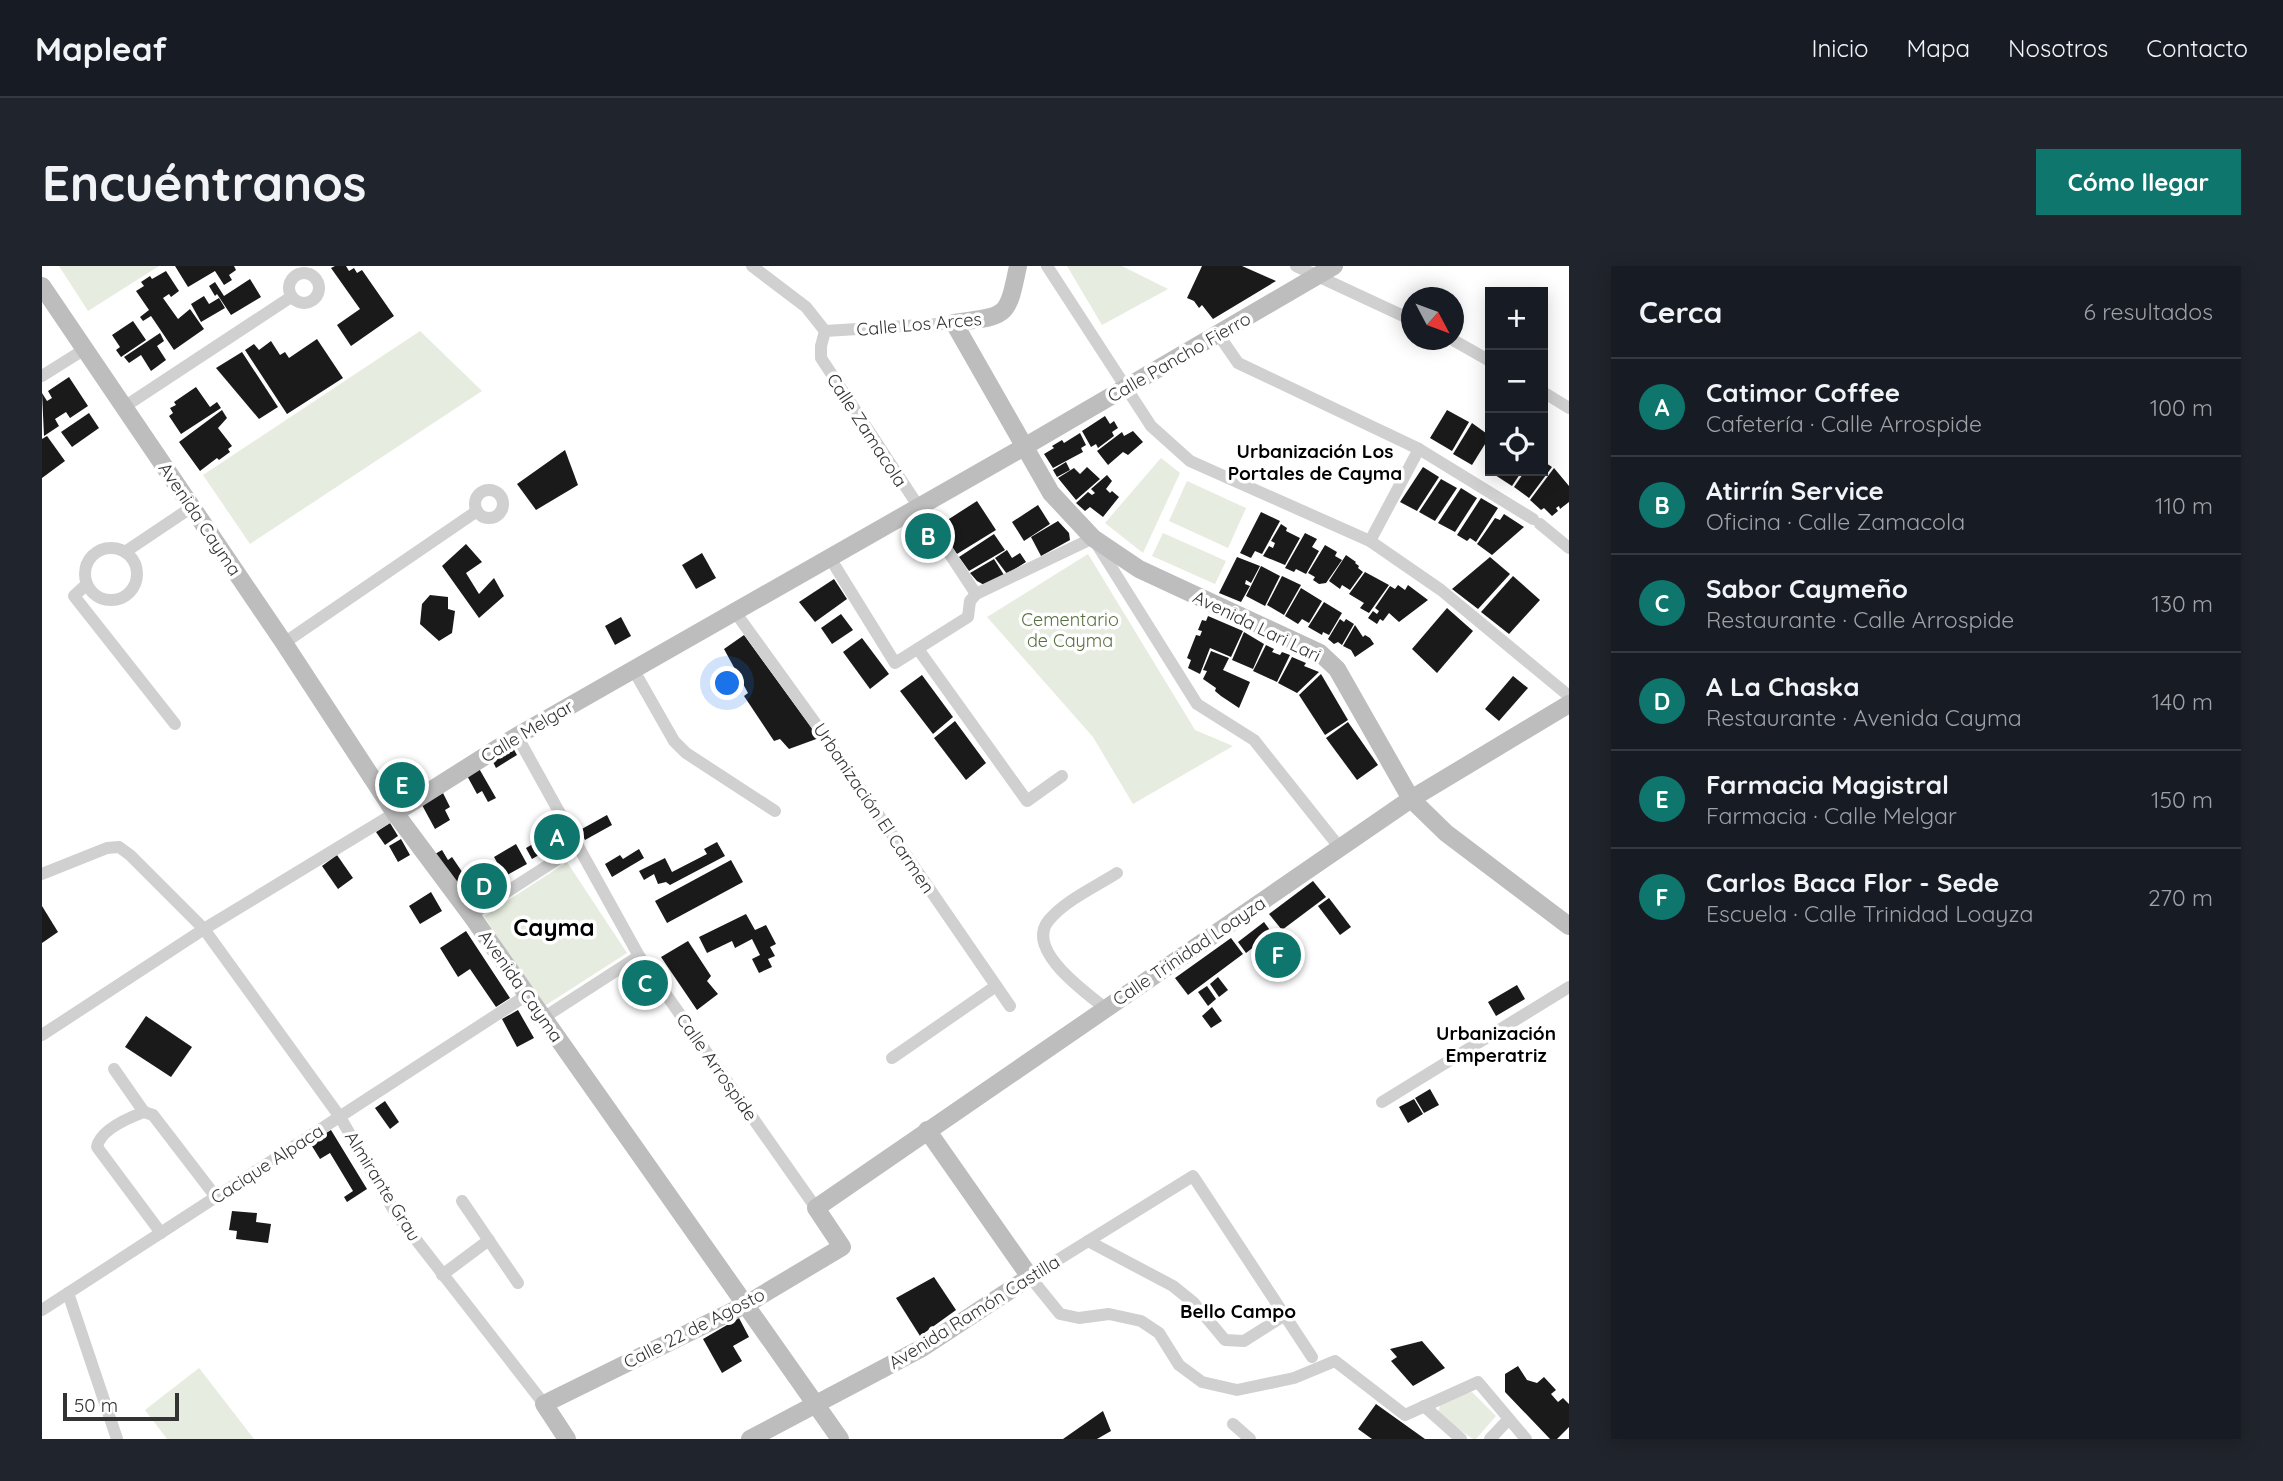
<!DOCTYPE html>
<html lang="es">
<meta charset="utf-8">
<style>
:root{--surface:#171b24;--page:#20242c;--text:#f1f3f6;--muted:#9ea1a6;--line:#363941;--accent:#0f766e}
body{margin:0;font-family:Quicksand,sans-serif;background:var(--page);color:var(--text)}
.controls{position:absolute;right:21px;top:21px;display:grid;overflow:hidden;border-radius:0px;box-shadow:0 4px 18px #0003}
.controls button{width:63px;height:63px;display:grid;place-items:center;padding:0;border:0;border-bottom:2px solid var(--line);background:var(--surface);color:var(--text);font:35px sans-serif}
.compass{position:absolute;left:1359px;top:21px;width:63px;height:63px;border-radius:50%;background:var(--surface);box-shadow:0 4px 18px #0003;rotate:131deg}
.scale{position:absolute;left:21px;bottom:18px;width:116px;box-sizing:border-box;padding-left:7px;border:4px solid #333;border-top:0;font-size:19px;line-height:24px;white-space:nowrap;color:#333;-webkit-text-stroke:5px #fff;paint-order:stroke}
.you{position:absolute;left:686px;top:418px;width:24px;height:24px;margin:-18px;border:5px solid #fff;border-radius:50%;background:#1a73e8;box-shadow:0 0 0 10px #1a73e833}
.badge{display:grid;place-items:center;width:46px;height:46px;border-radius:50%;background:var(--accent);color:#fff;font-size:23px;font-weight:700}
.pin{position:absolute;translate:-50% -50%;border:4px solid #fff;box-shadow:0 2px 7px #0006}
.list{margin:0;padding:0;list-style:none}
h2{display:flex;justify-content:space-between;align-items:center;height:91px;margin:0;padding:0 28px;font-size:30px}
h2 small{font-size:23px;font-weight:400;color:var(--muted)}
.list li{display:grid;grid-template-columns:46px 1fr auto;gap:21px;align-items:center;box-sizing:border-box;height:98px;padding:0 28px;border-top:2px solid var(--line)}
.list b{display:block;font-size:26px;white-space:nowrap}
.list p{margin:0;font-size:23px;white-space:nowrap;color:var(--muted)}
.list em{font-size:23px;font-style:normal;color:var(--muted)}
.icon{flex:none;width:38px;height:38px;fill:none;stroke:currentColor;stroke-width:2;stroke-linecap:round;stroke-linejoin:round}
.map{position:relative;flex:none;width:1527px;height:1173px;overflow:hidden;border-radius:0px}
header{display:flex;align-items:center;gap:42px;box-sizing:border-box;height:98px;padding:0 35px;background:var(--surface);border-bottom:2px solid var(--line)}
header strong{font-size:33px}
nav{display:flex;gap:38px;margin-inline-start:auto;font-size:24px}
.intro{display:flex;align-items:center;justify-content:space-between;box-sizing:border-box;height:168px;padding:0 42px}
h1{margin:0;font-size:49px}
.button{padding:18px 32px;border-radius:0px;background:var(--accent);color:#fff;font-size:24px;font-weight:700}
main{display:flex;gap:42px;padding:0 42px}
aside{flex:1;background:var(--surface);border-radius:0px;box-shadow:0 4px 18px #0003}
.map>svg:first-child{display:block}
.green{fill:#e6ecdf}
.building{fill:#1a1a1a}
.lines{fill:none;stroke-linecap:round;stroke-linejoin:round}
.street{stroke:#d0d0d0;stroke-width:12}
.secondary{stroke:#bdbdbd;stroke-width:18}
.labels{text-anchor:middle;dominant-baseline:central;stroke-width:7;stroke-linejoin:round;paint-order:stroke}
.street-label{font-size:18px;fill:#333;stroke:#fff}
.park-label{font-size:18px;fill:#56703f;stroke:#fff}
.neighbourhood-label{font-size:19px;font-weight:bold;fill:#000;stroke:#fff}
.district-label{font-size:24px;font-weight:bold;fill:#000;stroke:#fff}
</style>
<header>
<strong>Mapleaf</strong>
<nav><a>Inicio</a><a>Mapa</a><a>Nosotros</a><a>Contacto</a></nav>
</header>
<div class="intro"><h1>Encuéntranos</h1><a class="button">Cómo llegar</a></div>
<main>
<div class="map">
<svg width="1527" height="1173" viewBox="0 0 1527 1173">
<rect width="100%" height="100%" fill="#fff"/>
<!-- green -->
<g class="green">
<path d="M17,0H117L46,45Z"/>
<path d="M1025,0H1080L1126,23L1060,59Z"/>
<path d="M378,65L440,125L208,278L161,209Z"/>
<path d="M1119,192L1138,207L1101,287L1063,257Z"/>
<path d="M1145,215L1204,242L1186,282L1127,255Z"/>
<path d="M1121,267L1184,295L1173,318L1110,290Z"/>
<path d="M1046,288L1153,464L1191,480L1091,538L1051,471L945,351Z"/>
<path d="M525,596L585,687L501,741L442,650Z"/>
<path d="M157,1102L212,1173H125L103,1144Z"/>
<path d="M1430,1126L1454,1150L1434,1173H1431L1396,1149L1399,1133Z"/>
</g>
<!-- building -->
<g class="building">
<path d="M133,0H192L194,4L187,9L190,14L182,19L173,5L146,21Z"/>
<path d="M293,0H304L307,5L312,2L315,7L320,4L352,50L309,80L295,59L318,43L289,2Z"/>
<path d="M1160,0H1200L1234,15L1171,53L1160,39L1157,42L1152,35L1145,32Z"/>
<path d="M124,5L137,25L129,31L127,28L121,32L136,53L148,43L162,63L132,84L109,50L101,55L98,51L107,44L94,25L102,20L99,16L108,10L110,13Z"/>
<path d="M208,13L219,31L189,49L175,28L173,30L167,20L173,16L182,30Z"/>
<path d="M162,30L167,38L177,32L183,42L159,56L149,38Z"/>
<path d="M91,55L104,74L79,91L74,84L78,81L70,69Z"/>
<path d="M118,67L122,75L115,80L124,94L109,105L99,89L87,97L82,91Z"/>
<path d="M275,73L301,112L245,148L203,84L212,78L217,84L229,75L238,89L243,86L247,92Z"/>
<path d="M200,86L236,141L217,153L174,102Z"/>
<path d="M27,111L46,140L28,152L24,146L13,153L17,160L2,170L0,127L5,135L10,132L6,125Z"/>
<path d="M154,121L168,141L175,136L179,142L139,168L127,150L131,147L128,142L134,139L132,136Z"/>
<path d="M180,144L185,152L176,162L190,180L186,183L188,186L177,194L175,192L158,205L137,176Z"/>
<path d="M1405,144L1427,156L1410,185L1388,172Z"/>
<path d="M47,147L57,162L30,181L19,166Z"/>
<path d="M1063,150L1068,158L1072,155L1076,162L1070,166L1072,170L1056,182L1054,178L1049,181L1040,165Z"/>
<path d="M1430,157L1448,170L1430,199L1411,188Z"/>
<path d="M1091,165L1101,176L1086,189L1081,186L1066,199L1055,185L1080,166L1082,170Z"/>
<path d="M1038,167L1044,179L1039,182L1041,186L1011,202L1002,188L1012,182L1010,180L1020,174L1022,177Z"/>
<path d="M5,170L23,195L0,212V173Z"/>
<path d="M523,184L536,219L494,244L475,218Z"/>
<path d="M1501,195L1510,201L1487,232L1472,221L1483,205H1501Z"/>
<path d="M1024,196L1028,204L1015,211L1011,204Z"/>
<path d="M1045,201L1058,213L1034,234L1016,212L1032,202L1038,208Z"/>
<path d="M1381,201L1397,211L1375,245L1358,236Z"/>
<path d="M1512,202L1527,220V236L1518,243L1517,240L1514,242L1516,245L1510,250L1502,242L1499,244L1488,234Z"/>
<path d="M1456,205H1480L1470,220L1453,209Z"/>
<path d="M1065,209L1070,215L1064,223L1068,227L1070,225L1077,231L1061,251L1048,241L1043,245L1034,237L1046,226L1050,229L1053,227L1049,223Z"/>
<path d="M1399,213L1415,222L1393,255L1377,246Z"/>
<path d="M1419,222L1435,232L1413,266L1396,257Z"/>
<path d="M1439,232L1456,242L1434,276L1428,272L1425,275L1415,269Z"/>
<path d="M935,235L954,264L915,288L896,260Z"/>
<path d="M996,239L1008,258L982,275L970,256Z"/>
<path d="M1219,246L1238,255L1220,288L1213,285L1209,292L1198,287Z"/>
<path d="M1462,248L1482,261L1450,289L1435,278L1453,252L1458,254Z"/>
<path d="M1016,255L1027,267L1028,274L999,290L989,271Z"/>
<path d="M1239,258L1245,262L1244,265L1258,272L1243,299L1221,290L1227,280L1231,282L1233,277L1229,275Z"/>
<path d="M1263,267L1275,273L1270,281L1277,285L1264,308L1254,303L1252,306L1243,302Z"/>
<path d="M952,268L963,284L927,305L917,291Z"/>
<path d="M424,278L440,296L424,307L437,328L452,312L462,330L437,352L400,300Z"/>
<path d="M1283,279L1295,286L1293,290L1300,294L1284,317L1277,318L1271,314L1273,311L1266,307Z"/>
<path d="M965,284L970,292L978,287L984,296L965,308L953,292Z"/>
<path d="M660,287L674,312L654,323L640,299Z"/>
<path d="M1304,289L1314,296L1313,297L1317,300L1316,302L1321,306L1308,324L1300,319L1298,323L1287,315Z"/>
<path d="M1195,291L1218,300L1209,317L1204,314L1203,318L1208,320L1199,336L1177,327Z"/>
<path d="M1448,291L1468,308L1436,343L1410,323Z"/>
<path d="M952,293L962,309L944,320L935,315L928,307Z"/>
<path d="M1219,300L1238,310L1223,340L1204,330Z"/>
<path d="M1323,306L1347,319L1327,347L1318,342L1322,337L1307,328Z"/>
<path d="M1240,310L1259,319L1242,349L1225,339Z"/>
<path d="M1471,310L1498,334L1467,368L1439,346Z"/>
<path d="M792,313L805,333L773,356L757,336Z"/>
<path d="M1356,319L1363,324L1366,319L1386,334L1357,356L1347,347L1341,355L1338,353L1335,358L1326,352L1331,345L1335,348L1337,345L1333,342L1348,320L1353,323Z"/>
<path d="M1259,322L1280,335L1267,357L1260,353L1256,358L1243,350Z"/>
<path d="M388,329L406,331V343L413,345L410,367L397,375L378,358L380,338Z"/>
<path d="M1282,336L1300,347L1287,369L1281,366L1280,369L1266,361Z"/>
<path d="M1405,342L1431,365L1395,407L1370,383Z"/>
<path d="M799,348L811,364L790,378L779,362Z"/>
<path d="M1166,350L1201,365L1189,391L1168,382L1158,408L1146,402L1149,394L1145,392L1154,369L1158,370L1160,365L1156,364L1160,354L1164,355Z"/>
<path d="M579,351L589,370L573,379L563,360Z"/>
<path d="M1298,353L1302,356L1304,353L1312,358L1300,379L1296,376L1292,378L1286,373Z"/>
<path d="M1313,359L1321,371L1323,369L1328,372L1332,378L1313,391L1309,384L1301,380Z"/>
<path d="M1202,366L1222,378L1211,403L1190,394Z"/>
<path d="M702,369L777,472L747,483L738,473L732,475L702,430L706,427L682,383Z"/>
<path d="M820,372L847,408L828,423L801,386Z"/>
<path d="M1224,379L1232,383L1230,386L1238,389L1240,386L1248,389L1235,416L1211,405Z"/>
<path d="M1169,385L1187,392L1181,404L1208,416L1197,442L1179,430L1173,425L1174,422L1161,413L1165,405L1161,404Z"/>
<path d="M1250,391L1264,397L1262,400L1277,406L1255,427L1236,417Z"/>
<path d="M1279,408L1306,454L1283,469L1257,429Z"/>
<path d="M880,409L911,451L891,468L858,425Z"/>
<path d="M1471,410L1486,422L1457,455L1443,443Z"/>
<path d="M913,455L944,497L924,514L892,472Z"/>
<path d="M1306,456L1336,499L1315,514L1284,472Z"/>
<path d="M470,480L475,489L454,502L449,492Z"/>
<path d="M435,499L454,532L446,536L440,525L435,528L423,506Z"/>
<path d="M401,527L408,541L403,544L408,554L393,563L380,539Z"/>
<path d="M565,549L570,559L543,574L538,564Z"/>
<path d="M348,557L356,570L343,579L334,566Z"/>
<path d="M520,561L526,572L510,581L505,570Z"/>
<path d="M503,571L509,582L490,593L484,582Z"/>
<path d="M359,573L368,589L356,596L347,580Z"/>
<path d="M675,576L683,590L628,619L624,616L616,618L612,608L602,614L597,605L623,592L630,606L665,588L662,583Z"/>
<path d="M474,578L485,598L458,613L452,603L457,600L452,591Z"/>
<path d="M597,583L602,592L570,611L563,598L578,589L581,593Z"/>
<path d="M400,584L406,594L410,591L427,616L416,623L393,588Z"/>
<path d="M295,589L311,612L296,623L280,600Z"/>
<path d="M689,594L701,616L625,657L613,635Z"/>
<path d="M1271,615L1284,631L1240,664L1227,648Z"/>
<path d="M389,626L400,645L378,658L367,640Z"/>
<path d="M1287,632L1309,661L1298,669L1276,640Z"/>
<path d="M0,640L16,666L0,677Z"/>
<path d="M704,648L713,664L724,659L734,678L728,681L733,690L726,693L730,701L717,707L710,693L718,689L710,673L693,682L690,675L665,687L657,671Z"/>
<path d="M1222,656L1230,667L1204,687L1196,676Z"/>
<path d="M424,665L468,732L454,741L428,703L416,711L398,682Z"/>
<path d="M1189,672L1201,688L1146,729L1133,712Z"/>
<path d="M646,675L669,710L665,715L676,728L655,744L619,691Z"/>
<path d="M602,707L614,727L591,741L579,721Z"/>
<path d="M1176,711L1186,724L1177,731L1168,718Z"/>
<path d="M1475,719L1483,733L1454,750L1446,736Z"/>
<path d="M1165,720L1174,733L1166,740L1156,726Z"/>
<path d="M1170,741L1180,755L1169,762L1160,750Z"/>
<path d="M476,744L492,772L475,781L460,753Z"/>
<path d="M104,750L150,781L129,811L83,781Z"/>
<path d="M1388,823L1397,839L1382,847L1373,832Z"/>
<path d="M1372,833L1381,848L1366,857L1357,841Z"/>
<path d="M343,835L357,856L348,863L333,842Z"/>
<path d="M289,864L325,923L305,936L302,931L311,925L288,887L278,893L268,877Z"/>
<path d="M190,945L215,947L214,956L229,958L226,977L194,973L195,965L187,964Z"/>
<path d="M892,1011L914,1044L878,1070L854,1032Z"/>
<path d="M697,1052L707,1071L691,1080L700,1095L680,1107L661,1073Z"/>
<path d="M1380,1075L1403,1102L1371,1120L1349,1095L1355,1091L1348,1083Z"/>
<path d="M1476,1100L1485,1114L1495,1117L1502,1111L1514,1124L1509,1128L1516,1136L1521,1132L1527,1138V1161L1515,1173H1508L1463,1126V1108Z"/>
<path d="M1334,1138L1383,1173H1330L1316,1163Z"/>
<path d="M1061,1145L1069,1165L1055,1173H1021Z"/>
</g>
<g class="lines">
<!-- street -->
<g class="street">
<path d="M710,0L764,41L783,65"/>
<path d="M1005,0L1109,160L1148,195L1328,275L1399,324L1527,430"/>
<path d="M1254,0L1370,54"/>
<circle cx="262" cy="22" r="15"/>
<path d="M783,65L779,80V92L934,328"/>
<path d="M783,65L912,57"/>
<path d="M1176,68L1196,97L1377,183L1491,253"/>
<path d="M1411,74L1448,95"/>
<path d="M0,110L43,83"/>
<path d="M1501,126L1527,142"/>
<path d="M82,141L249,31"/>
<circle cx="447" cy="238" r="14"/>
<path d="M1498,258L1527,282"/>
<path d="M1328,275L1377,183"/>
<circle cx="69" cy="308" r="26"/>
<path d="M83,286L150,241"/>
<path d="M788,292L853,397L926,351L928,335L934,328L1051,272L1155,438L1212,474L1298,582"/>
<path d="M45,318L32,330L133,458"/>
<path d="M693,346L774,458L968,740"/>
<path d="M242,377L435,245"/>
<path d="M876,383L985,535L1020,510"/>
<path d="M591,403L632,475L644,487L733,545"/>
<path d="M475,470L597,690L774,942"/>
<path d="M0,608L65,582L77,581L88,589L162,663L298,851L354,948L502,1138"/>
<path d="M429,649L536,580"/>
<path d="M1063,742C1043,726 982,683 1007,654C1024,634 1053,621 1075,607"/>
<path d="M501,752L597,690"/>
<path d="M0,769L162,663L353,547"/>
<path d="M850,792L954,720"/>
<path d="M72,803L102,846"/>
<path d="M1340,836L1527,721"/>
<path d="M420,935L476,1017"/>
<path d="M119,967L55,881C58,864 86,852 102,846L111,849L174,931"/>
<path d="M1046,975L1131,1020L1152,1037L1183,1074L1202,1075L1243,1049"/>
<path d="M400,1009L447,974"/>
<path d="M26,1027L75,1173"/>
<path d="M0,1044L485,729"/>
<path d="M1270,1091L1151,910L988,1011L1018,1048L1037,1052L1067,1048L1099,1055L1117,1067L1137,1099L1160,1116L1195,1124L1252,1112L1293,1095L1363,1149L1436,1116L1484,1173"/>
<path d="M1382,1140L1419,1173"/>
<path d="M1191,1158L1208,1173"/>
<path d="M1448,1173L1467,1153"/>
</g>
<!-- secondary -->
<g class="secondary">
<path d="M976,0C965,54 965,49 912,57L1009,227L1051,272L1097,303L1278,387L1295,403L1369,533L1404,567L1527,660"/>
<path d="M0,20L242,377L353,547L429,649L798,1173"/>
<path d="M353,547L475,470L982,181L1292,0"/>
<path d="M525,1173L502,1138L703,1039L800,981L774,942L1369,533L1527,438"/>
<path d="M708,1173L880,1082L988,1011L885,864"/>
</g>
</g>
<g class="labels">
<!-- street labels -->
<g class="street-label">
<text transform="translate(877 58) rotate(-5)">Calle Los Arces</text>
<text transform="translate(1137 91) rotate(-30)">Calle Pancho Fierro</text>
<text transform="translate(825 164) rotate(57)">Calle Zamacola</text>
<text transform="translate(158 253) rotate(56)">Avenida Cayma</text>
<text transform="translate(1215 360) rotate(26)">Avenida Lari Lari</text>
<text transform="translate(485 465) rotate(-31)">Calle Melgar</text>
<text transform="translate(832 542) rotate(56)">Urbanización El Carmen</text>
<text transform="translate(1147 685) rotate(-34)">Calle Trinidad Loayza</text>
<text transform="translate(479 720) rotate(55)">Avenida Cayma</text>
<text transform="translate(675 801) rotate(55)">Calle Arrospide</text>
<text transform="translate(225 898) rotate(-33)">Cacique Alpaca</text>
<text transform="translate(341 920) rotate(58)">Almirante Grau</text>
<text transform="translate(932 1046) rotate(-32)">Avenida Ramón Castilla</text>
<text transform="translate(652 1062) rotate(-27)">Calle 22 de Agosto</text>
</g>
<!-- park labels -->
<g class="park-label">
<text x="1028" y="353">Cementario<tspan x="1028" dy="21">de Cayma</tspan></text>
</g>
<!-- neighbourhood labels -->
<g class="neighbourhood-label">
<text x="1273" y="185">Urbanización Los<tspan x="1273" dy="22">Portales de Cayma</tspan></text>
<text x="1454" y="767">Urbanización<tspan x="1454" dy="22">Emperatriz</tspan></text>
<text x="1196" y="1045">Bello Campo</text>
</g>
<!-- district labels -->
<g class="district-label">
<text x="512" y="661">Cayma</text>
</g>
</g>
</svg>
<div class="controls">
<button>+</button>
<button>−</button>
<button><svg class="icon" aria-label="locate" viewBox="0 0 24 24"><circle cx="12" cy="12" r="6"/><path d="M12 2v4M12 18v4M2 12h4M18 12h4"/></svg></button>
</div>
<svg class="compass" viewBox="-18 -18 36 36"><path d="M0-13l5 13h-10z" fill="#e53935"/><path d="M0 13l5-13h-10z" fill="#9ea1a6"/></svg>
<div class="scale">50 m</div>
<div class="you"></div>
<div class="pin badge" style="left:515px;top:571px">A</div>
<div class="pin badge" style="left:886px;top:270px">B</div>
<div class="pin badge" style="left:603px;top:717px">C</div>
<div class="pin badge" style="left:442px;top:620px">D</div>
<div class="pin badge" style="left:360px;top:519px">E</div>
<div class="pin badge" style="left:1236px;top:689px">F</div>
</div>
<aside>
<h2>Cerca<small>6 resultados</small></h2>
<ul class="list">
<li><span class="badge">A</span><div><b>Catimor Coffee</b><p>Cafetería · Calle Arrospide</p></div><em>100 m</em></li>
<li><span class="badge">B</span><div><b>Atirrín Service</b><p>Oficina · Calle Zamacola</p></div><em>110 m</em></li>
<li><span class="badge">C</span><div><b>Sabor Caymeño</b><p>Restaurante · Calle Arrospide</p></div><em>130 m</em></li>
<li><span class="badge">D</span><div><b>A La Chaska</b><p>Restaurante · Avenida Cayma</p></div><em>140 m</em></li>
<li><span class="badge">E</span><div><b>Farmacia Magistral</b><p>Farmacia · Calle Melgar</p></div><em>150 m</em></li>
<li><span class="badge">F</span><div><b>Carlos Baca Flor - Sede</b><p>Escuela · Calle Trinidad Loayza</p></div><em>270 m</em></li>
</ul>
</aside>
</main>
